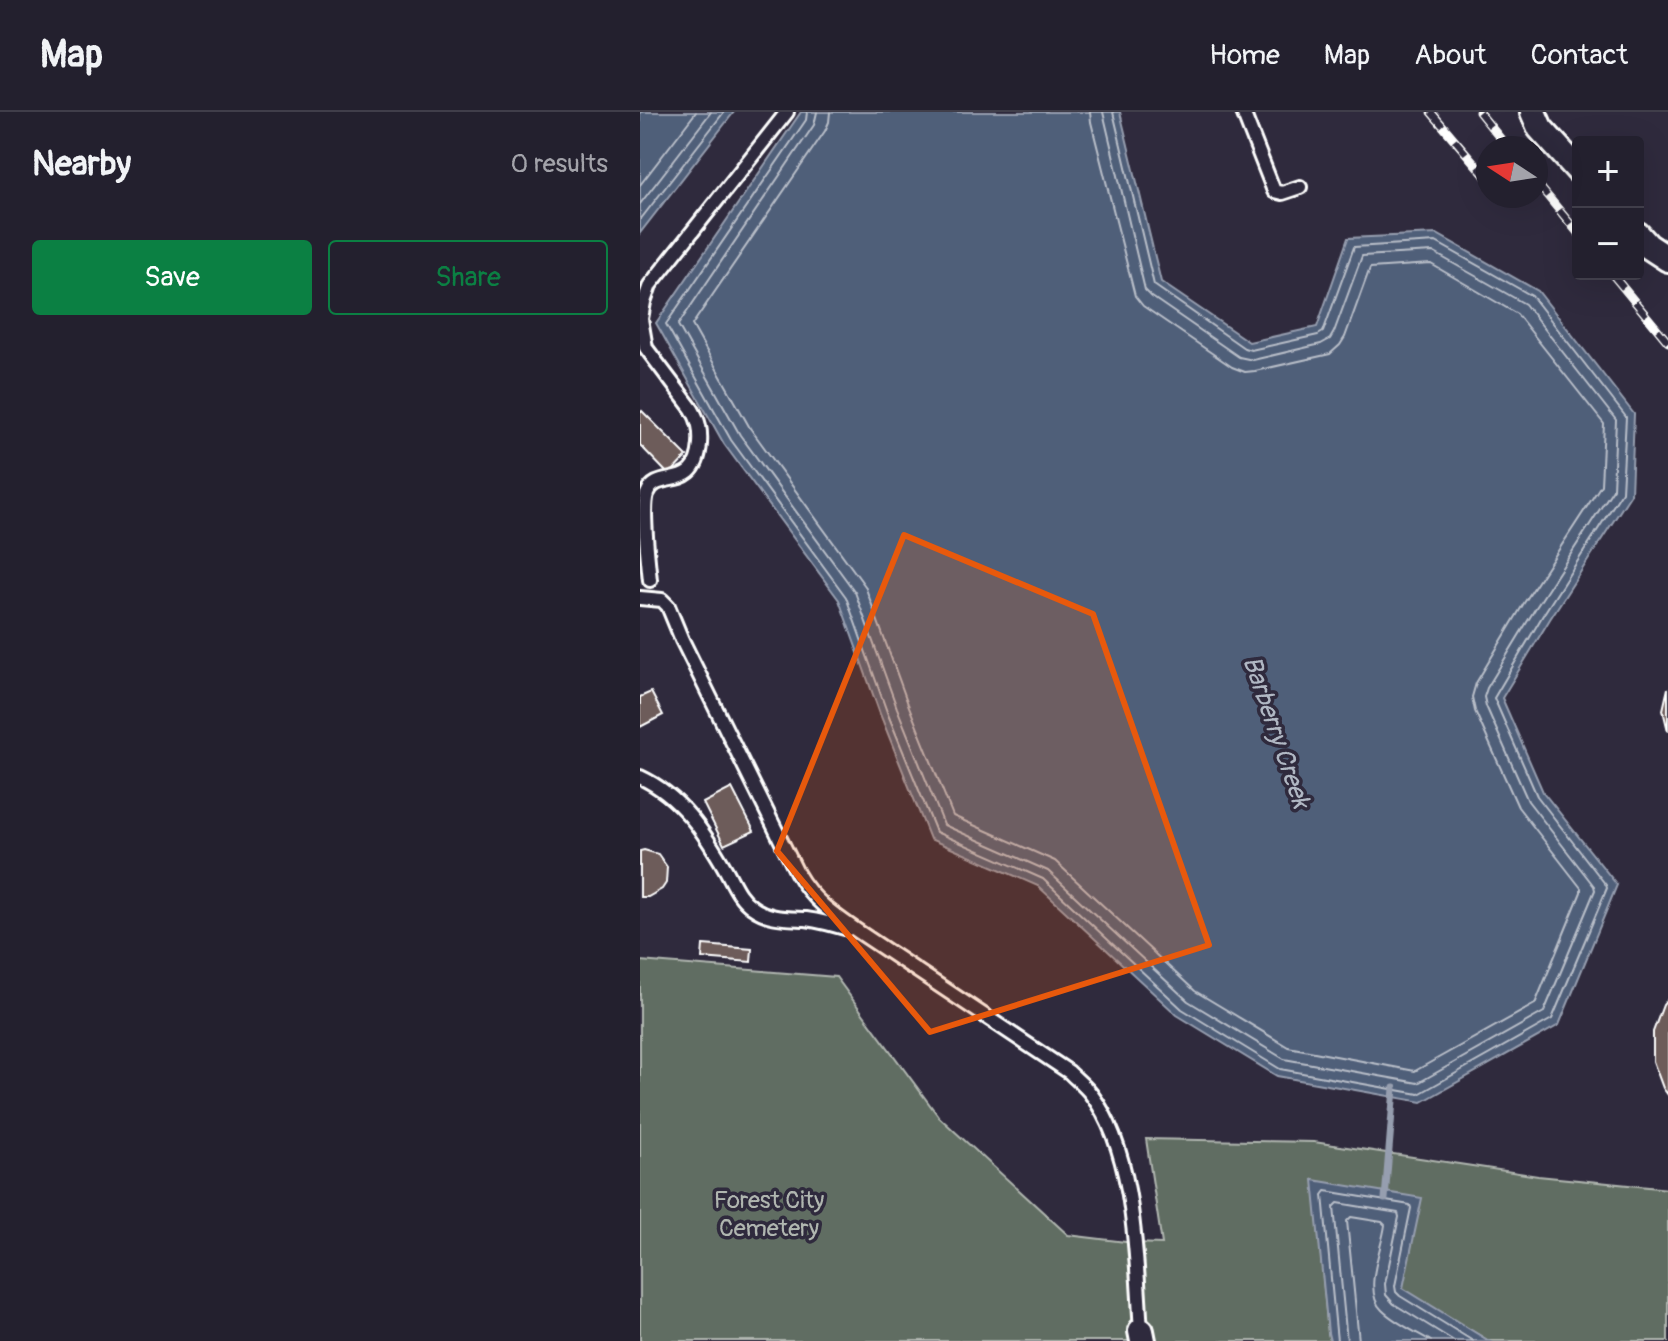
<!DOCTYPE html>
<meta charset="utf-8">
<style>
:root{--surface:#23202e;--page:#2b2836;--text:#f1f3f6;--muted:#a3a3aa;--line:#403e4a;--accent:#0b8043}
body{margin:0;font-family:Pangolin,sans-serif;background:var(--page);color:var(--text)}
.controls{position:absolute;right:24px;top:24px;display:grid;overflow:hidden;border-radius:8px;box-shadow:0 8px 32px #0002}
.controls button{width:72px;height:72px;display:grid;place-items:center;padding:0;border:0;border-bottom:2px solid var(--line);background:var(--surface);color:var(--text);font:40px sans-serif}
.compass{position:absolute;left:836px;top:24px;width:72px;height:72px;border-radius:50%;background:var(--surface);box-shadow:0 8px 32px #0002;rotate:282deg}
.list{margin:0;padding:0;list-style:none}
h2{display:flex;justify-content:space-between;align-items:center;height:104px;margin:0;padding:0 32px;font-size:34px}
h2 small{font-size:26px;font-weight:400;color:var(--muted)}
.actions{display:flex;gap:16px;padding:24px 32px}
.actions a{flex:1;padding:18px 0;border:2px solid var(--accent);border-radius:8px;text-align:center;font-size:28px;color:var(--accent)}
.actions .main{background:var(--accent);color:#fff}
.map{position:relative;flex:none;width:1028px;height:1229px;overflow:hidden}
header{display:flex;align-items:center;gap:48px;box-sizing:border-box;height:112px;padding:0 40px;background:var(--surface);border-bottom:2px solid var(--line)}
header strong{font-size:38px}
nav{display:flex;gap:44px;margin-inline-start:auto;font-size:28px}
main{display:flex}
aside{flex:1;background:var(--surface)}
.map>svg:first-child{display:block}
.green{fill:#616d62;stroke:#b0b6b0;stroke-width:2}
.water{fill:#505e79;stroke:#969eaf;stroke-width:2}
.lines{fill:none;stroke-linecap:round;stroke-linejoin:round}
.shore{stroke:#b9bfc9;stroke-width:2}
.stream{stroke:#969eaf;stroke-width:7}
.building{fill:#6d5b5a;stroke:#fff;stroke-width:2}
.lane-casing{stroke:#fff;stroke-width:18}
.street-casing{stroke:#fff;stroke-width:30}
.lane{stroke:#2f2a3d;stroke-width:12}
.street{stroke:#2f2a3d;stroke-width:24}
.rail-casing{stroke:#fff;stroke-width:9}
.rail{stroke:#2f2a3d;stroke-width:6;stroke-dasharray:18;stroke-linecap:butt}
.marked{fill:#e8590c;fill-opacity:0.2;stroke:#e8590c;stroke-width:6;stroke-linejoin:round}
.labels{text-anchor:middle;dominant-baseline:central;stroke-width:7;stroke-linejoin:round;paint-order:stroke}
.park-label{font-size:24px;fill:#b0b6b0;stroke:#2f2a3d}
.water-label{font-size:26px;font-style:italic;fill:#b0b7c3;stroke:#2f2a3d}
</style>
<header>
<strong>Map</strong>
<nav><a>Home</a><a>Map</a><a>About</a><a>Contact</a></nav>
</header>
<main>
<aside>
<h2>Nearby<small>0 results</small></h2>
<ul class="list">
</ul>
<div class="actions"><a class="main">Save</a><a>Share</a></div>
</aside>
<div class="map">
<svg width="1028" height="1229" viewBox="0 0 1028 1229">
<rect width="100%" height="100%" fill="#2f2a3d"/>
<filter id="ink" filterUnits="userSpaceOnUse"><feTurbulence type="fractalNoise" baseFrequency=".0125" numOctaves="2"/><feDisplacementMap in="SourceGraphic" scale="16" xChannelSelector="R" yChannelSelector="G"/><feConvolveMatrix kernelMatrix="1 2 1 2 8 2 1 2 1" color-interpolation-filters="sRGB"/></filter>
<g filter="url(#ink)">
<!-- green -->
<path class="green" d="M0,849L196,865L299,1005L428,1123L494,1131L522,1132L506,1027L674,1030L898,1064L1028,1077V1229H849L762,1177L674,1069L688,1221L690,1229H0Z"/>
<!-- water -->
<g class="water">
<path d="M0,0H94L0,121Z"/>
<path d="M161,0H480L521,170L609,230L677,215L708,126L797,122L898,179L994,302L991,382L910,507L862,586L903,680L977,773L919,913L782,990L637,964L537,903L398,774L290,727L240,602L199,488L84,332L16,211Z"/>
<path d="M673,1068L782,1086L763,1176L849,1229H690L688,1221Z"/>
</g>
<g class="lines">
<!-- shore -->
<g class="shore">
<path d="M167,0L166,8L26,212L91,328L206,485L247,600L296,720L403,767L542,897L640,957L779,982L912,907L967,776L966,773L897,684L854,586L903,503L982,380L986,305L892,184L796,130L714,135L683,220L678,223L611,238L604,236L514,173L473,0"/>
<path d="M177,0L174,13L38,213L100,323L215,480L257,596L304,713L408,759L548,889L644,947L778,971L904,900L955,778L954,774L888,689L846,594L844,585L847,576L895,497L973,377L976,308L885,192L793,140L722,144L694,220L690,227L681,232L613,248L599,245L512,185L505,178L463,0"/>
<path d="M190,0L189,10L185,19L52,213L110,316L225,474L268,592L313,704L415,749L555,879L648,935L775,959L895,892L941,780V776L878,695L835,599L832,585L836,571L884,491L961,373L964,312L877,202L791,152L730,156L705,225L700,233L690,242L615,259L605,260L592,255L503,194L495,184L451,10L450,0"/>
<path d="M0,73L56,0"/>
<path d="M0,92L71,0"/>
<path d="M0,108L84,0"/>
<path d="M697,1229L683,1083L686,1079L770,1093L771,1096L755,1174L756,1180L760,1184L833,1229"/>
<path d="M707,1229L694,1095L698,1091L758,1101L759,1105L745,1172L746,1183L754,1192L814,1229"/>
<path d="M719,1229L707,1109L711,1105L742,1110L745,1113C742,1137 722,1179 742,1198C755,1211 776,1220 791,1229"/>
</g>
<!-- stream -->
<path class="stream" d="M745,1087L754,976"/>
</g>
<!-- building -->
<g class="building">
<path d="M2,299L47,344L29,363L0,333V301Z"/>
<path d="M1028,576V619L1023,598Z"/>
<path d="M11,580L23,603L0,615V585Z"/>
<path d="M92,676L114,719L84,733L63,691Z"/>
<path d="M4,738L18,742L27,755L26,771L22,777L8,785H0V739Z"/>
<path d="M63,833L112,837L111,850L62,846Z"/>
<path d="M1028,887V983L1023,976L1013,949V920L1023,893Z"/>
</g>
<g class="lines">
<!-- lane casing -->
<g class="lane-casing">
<g id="lane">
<path d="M603,0L634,79L642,81L660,75"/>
<path d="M10,468C8,449 2,397 7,382C17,355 56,383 60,332C61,318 59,309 52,297L6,236L1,207L4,190L10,173L147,0"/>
<path d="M0,486L22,488L28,494L42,528L157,761C172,788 194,803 219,820L429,960C436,967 445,974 451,982C496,1041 496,1148 501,1219"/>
<path d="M0,665C41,684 65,721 87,760C94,773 99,786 112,795C128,807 146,806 166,807C180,809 195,813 208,817"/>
</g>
</g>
<!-- street casing -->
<g class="street-casing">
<g id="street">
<path d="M893,0L900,16L938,58"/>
<path d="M998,123L1008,134L1028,147"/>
<path d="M501,1219L503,1229"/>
</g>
</g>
<!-- lane -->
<use href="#lane" class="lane"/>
<!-- street -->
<use href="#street" class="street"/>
<!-- rail casing -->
<g class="rail-casing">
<g id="rail">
<path d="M791,0L848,67"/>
<path d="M839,0L868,36"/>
<path d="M896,70L938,121"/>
<path d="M972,162L1028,230"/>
</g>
</g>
<!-- rail -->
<use href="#rail" class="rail"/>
</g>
</g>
<!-- marked area -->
<path class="marked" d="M264,423L453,502L569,833L290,920L137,739Z"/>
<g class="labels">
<!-- park labels -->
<g class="park-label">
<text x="129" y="1088">Forest City<tspan x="129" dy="28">Cemetery</tspan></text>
</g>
<!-- water labels -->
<g class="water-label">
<text transform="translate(636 620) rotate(71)">Barberry Creek</text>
</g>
</g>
</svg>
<div class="controls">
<button>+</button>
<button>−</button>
</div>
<svg class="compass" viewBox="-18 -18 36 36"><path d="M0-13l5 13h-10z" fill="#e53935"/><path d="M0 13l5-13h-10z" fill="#a3a3aa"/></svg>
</div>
</main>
